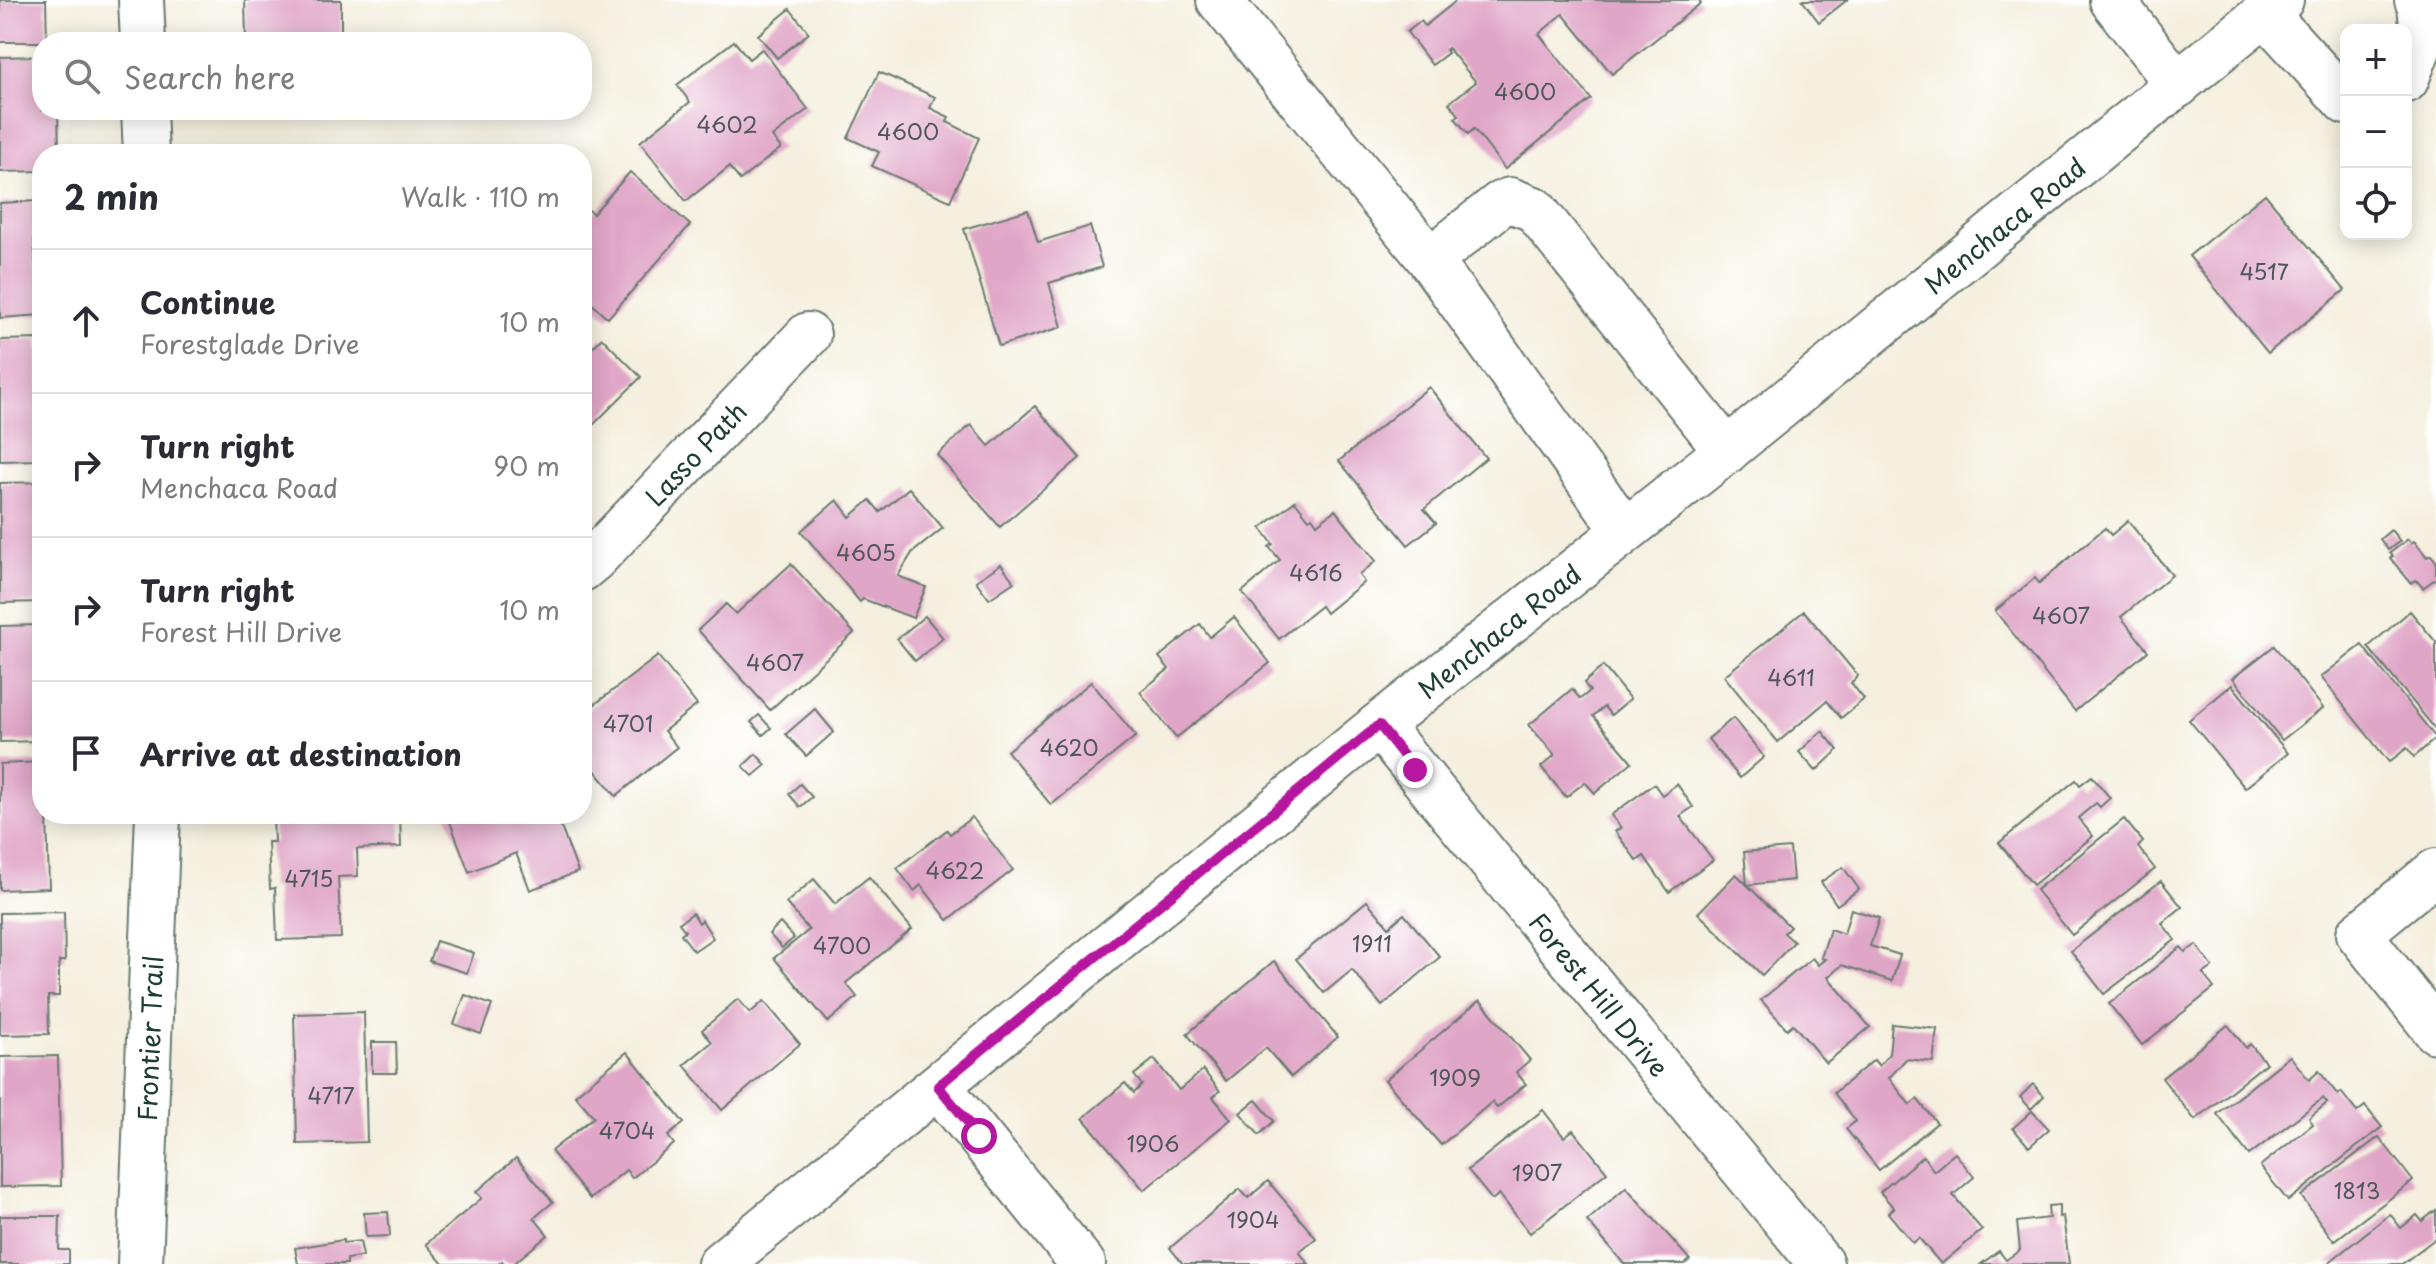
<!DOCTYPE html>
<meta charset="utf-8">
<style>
:root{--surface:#fff;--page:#f7f7f7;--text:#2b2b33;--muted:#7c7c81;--line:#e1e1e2}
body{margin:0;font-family:"Playpen Sans",sans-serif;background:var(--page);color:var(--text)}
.controls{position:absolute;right:24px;top:24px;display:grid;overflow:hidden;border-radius:16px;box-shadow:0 4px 20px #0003}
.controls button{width:72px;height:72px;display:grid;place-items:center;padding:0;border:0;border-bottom:2px solid var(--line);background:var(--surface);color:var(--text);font:40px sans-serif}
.stop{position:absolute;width:24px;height:24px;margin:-18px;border:6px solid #b5179e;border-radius:50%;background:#fff}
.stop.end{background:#b5179e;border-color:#fff;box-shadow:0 2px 8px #0008}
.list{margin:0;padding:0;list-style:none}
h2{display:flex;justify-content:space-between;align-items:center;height:104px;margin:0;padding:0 32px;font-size:34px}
h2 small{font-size:26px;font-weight:400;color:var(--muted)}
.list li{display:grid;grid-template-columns:52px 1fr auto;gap:24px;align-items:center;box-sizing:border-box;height:144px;padding:0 32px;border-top:2px solid var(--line)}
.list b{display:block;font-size:30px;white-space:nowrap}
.list p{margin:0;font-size:26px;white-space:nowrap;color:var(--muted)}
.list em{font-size:26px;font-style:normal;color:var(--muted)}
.icon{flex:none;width:44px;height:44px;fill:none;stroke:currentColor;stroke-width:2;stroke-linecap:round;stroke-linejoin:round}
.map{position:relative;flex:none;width:2436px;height:1264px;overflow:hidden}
.search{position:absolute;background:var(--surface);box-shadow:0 4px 20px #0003;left:32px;top:32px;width:560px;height:88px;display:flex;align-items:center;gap:20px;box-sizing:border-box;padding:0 28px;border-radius:32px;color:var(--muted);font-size:30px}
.panel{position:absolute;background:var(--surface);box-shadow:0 4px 20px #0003;left:32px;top:144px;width:560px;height:680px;border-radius:32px}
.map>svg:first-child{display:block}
.building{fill:#e0a6c7}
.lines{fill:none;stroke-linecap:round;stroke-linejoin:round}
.minor-casing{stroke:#6a7b70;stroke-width:48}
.major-casing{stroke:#6a7b70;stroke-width:48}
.minor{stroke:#fff;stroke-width:44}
.major{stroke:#fff;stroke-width:44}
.route{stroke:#b5179e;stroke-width:10}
.labels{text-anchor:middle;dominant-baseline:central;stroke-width:6;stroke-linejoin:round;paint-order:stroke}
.number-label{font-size:22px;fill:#4f5759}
.street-label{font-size:26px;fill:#1f3d34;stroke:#fff}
</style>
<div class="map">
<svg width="2436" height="1264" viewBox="0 0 2436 1264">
<rect width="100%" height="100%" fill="#fff"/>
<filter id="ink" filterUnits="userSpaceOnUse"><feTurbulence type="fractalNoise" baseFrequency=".0125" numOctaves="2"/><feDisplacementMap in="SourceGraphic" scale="16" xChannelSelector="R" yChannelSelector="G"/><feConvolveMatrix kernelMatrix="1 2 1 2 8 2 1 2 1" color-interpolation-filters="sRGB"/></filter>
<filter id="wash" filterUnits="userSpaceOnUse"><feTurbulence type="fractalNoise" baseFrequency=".006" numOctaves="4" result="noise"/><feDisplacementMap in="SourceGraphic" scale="32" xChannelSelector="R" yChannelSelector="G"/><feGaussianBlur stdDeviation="1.8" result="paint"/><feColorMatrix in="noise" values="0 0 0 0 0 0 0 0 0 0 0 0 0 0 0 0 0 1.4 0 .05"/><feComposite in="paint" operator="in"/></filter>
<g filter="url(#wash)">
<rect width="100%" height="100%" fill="#f4efde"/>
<g id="blocks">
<!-- building -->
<g class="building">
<path d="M0,0H46L47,42H0Z"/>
<path d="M245,0H341V37H322V42L246,40Z"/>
<path d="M1457,0H1699L1701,3L1612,74L1563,14L1539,34L1591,99L1505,169L1474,129L1468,134L1455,118L1459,115L1449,103L1476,82L1448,48L1446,50L1448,53L1432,65L1407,32L1421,21L1425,26Z"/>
<path d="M1802,0H1847L1819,22Z"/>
<path d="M790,9L809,33L777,58L758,35Z"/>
<path d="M734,41L749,59L762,49L808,109L772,137L781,148L740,180L729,167L686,201L640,142L690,102L677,85Z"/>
<path d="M42,56V110H58L59,154H42V171L0,172V57Z"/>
<path d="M879,72L935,97L930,108L949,117L947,122L979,138L950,201L872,166L879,152L848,138Z"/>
<path d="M338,150V154H287V151Z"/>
<path d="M630,172L690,225L608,318L582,295V204L593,214Z"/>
<path d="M2265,194L2345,290L2268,353L2189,256Z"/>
<path d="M37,201L38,229L34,230V239L36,269H42V315L0,318V203Z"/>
<path d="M1028,210L1038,242L1090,226L1102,267L1049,283L1062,327L999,346L964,229Z"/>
<path d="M602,338L641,377L582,436V358Z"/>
<path d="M38,339L42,460L0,461V340Z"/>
<path d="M1429,387L1486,458L1424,509L1436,523L1408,545L1339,461Z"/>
<path d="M1035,406L1080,458L1000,527L937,455L971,425L989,446Z"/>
<path d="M42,482V602L0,603V483Z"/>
<path d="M909,488L943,528L912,553L898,576L926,587L913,618L863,599L860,602L801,531L837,500L850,517L870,500L880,512Z"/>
<path d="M1295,501L1309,519L1312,517L1317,524L1335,510L1376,561L1359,575L1364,582L1326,613L1321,606L1279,639L1242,592L1280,560L1269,547L1273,544L1261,528Z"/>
<path d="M2128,521L2172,575L2121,617L2148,651L2075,711L1995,611L2035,578L2039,583L2105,528L2111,535Z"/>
<path d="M2391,530L2400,541L2388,550L2380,539Z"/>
<path d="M2408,539L2411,543L2414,541L2427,557L2431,555L2436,561V578L2423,588L2416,580L2411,583L2390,558L2393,556L2390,553Z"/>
<path d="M791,564L854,633L770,710L698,630L726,604L736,614Z"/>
<path d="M1001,564L1014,582L989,599L976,581Z"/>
<path d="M1804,611L1858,676L1851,683L1864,699L1841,718L1827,701L1778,742L1724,676Z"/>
<path d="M2410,611L2436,642V730L2368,647Z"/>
<path d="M925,616L943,638L915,661L897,639Z"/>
<path d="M1234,617L1270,663L1176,738L1140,692L1169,669L1159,657L1200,624L1210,637Z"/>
<path d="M42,625V741L0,742V626Z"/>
<path d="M2362,645L2436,738L2414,757L2407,748L2389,762L2321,677Z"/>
<path d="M2274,646L2323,708L2282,740L2233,678Z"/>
<path d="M658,656L697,705L664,731L677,747L616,796L582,755V714Z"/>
<path d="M1603,666L1630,699L1611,715L1604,707L1593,716L1632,762L1595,793L1585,782L1566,797L1541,767L1555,755L1529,725L1572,689L1580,699L1590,691L1584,683Z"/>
<path d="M1091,682L1136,736L1051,805L1007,751Z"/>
<path d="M2232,685L2288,753L2245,788L2189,720Z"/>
<path d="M815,709L834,732L806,756L786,734Z"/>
<path d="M759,715L771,728L763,735L751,722Z"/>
<path d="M1733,718L1764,757L1740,778L1708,739Z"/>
<path d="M1822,731L1838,750L1816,771L1799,752Z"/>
<path d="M756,754L766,765L753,776L743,766Z"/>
<path d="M42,762V814H47L49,888L0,890V764Z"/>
<path d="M2092,776L2110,798L2100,807L2096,803L2078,818L2093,836L2033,885L1999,843L2076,780L2080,785Z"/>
<path d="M800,784L812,797L800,807L789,794Z"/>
<path d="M1654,784L1662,795L1677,784L1693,807L1680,816L1713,860L1669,892L1644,856L1637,861L1615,831L1621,828L1611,815Z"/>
<path d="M324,814H400L401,847L357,849L358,876L338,877L341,938L277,940L275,888L270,889L268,842H274L273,817Z"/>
<path d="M447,814H556L578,872L530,890L516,853L469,872Z"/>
<path d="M972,817L1013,870L948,920L921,885L914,891L897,868L947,830L950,834Z"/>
<path d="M2124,819L2143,842L2138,847L2155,869L2072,935L2036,890Z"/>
<path d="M1790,848L1793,880L1747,885L1744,852Z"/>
<path d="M1843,867L1859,889L1837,905L1821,882Z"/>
<path d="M1736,874L1790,927L1784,933L1794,942L1762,975L1698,913Z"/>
<path d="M869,877L912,929L846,983L857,997L828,1022L774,958L809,930L786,903L814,879L835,904Z"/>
<path d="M2161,881L2182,907L2162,923L2175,940L2104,994L2071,951Z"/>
<path d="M1367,901L1389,927L1404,914L1440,957L1382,1006L1352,970L1324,993L1296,959Z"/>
<path d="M1851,909L1879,918L1870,946L1900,955L1892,981L1842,965L1828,977L1870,1027L1826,1063L1793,1024L1787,1029L1761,1000L1812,958L1818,965L1825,959L1821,958L1830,929L1844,934Z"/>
<path d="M64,912L65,961H59V996H48L49,1034L0,1035V913Z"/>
<path d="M693,913L699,923L702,920L713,938L694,951L681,934L685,931L679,923Z"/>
<path d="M780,923L794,938L782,948L769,934Z"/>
<path d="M436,941L474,953L467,973L429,961Z"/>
<path d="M2196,945L2213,967L2203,974L2214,988L2142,1045L2109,1004L2181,947L2185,952Z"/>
<path d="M1274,961L1338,1037L1291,1077L1266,1048L1226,1081L1187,1034Z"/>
<path d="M465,995L492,1005L481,1034L454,1024Z"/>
<path d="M738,999L750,1013L764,1001L800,1044L722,1110L684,1065L712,1042L702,1030Z"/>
<path d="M1480,1000L1530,1060L1516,1072L1526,1084L1497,1108L1492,1102L1441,1145L1385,1080Z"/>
<path d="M364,1012L367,1142L297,1144L294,1014Z"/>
<path d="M1892,1024L1937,1029L1933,1062L1906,1059L1889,1078L1910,1105L1917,1099L1937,1123L1879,1170L1846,1129L1856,1121L1834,1093L1874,1060L1879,1066L1889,1054Z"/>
<path d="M2228,1025L2246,1048L2250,1044L2266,1063L2195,1120L2162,1078Z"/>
<path d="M372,1042H396L397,1073H372Z"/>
<path d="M627,1052L684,1123L668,1136L674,1144L632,1178L626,1170L590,1199L551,1151L594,1117L575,1095Z"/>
<path d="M58,1056L61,1186L0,1187V1057Z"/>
<path d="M2290,1056L2309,1080L2319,1071L2338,1095L2341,1092L2357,1112L2365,1106L2382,1127L2288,1201L2260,1166L2313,1124L2309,1118L2327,1103L2323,1098L2249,1155L2217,1114Z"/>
<path d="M1154,1059L1179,1090L1203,1070L1220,1091L1213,1097L1231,1119L1144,1190L1083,1118L1125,1083L1134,1093L1142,1085L1134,1075Z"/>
<path d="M2033,1084L2044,1096L2031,1109L2020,1097Z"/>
<path d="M1256,1100L1274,1121L1259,1135L1240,1113Z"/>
<path d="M1543,1110L1564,1137L1573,1130L1607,1172L1530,1233L1499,1194L1492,1200L1468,1170Z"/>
<path d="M2032,1111L2049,1129L2029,1147L2013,1128Z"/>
<path d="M2379,1137L2413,1181L2334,1241L2301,1196Z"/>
<path d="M1955,1153L1974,1177L1953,1195L1982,1230L1941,1264L1919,1238L1913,1243L1888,1213L1894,1208L1880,1192L1923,1156L1934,1171Z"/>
<path d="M516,1158L553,1202L534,1218L548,1235L513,1264H505L502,1261L498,1264H443L426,1244L482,1198L476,1192Z"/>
<path d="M1268,1181L1316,1238L1299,1252L1309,1264H1183L1170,1248L1240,1189L1248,1198Z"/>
<path d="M1626,1187L1690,1260L1685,1264H1624L1587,1221Z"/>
<path d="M2059,1205V1217L2063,1216L2069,1264H1981L1999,1251L2006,1260L2020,1250L2017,1222L2049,1218L2048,1206Z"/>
<path d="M2436,1210V1238L2402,1264H2327L2390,1214L2401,1228L2417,1215L2422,1221Z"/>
<path d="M388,1212L390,1236L366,1237L364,1213Z"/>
<path d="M0,1216H60L59,1250H69V1264H0Z"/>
<path d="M343,1240V1243L360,1241L363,1256L347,1259V1264H298L295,1248Z"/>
</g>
</g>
</g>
<g filter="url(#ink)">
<use href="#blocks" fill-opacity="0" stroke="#6a7b70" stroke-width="2"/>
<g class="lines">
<!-- minor casing -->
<g class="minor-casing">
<g id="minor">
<path d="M141,0L143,42"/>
<path d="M1219,0L1430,260L1624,530"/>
<path d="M2112,0L2178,85"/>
<path d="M2265,13L2346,102"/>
<path d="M2406,80L2423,37L2420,4L2417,0"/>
<path d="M144,110L146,154"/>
<path d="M1430,260L1500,204L1510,200L1534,209L1727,451"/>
<path id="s1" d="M582,569L594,559L808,335"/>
<path id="s2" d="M1379,725L1821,1264"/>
<path d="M2436,871L2359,934L2436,1031"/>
<path d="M938,1086L1083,1264"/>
<path id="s3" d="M140,1264L158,814"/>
</g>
</g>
<!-- major casing -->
<g class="major-casing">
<g id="major">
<path id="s4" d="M720,1264L1379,725L1704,469L2281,0"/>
</g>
</g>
<!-- minor -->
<use href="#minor" class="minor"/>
<!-- major -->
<use href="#major" class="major"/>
</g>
</g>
<g class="lines" filter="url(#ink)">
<!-- route -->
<path class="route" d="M979,1136L938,1086L1379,725L1415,770"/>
</g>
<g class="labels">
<!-- number labels -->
<g class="number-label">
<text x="1525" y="90">4600</text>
<text x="727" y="123">4602</text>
<text x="908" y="130">4600</text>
<text x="2264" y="270">4517</text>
<text x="866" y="551">4605</text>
<text x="1316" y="571">4616</text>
<text x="2061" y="614">4607</text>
<text x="775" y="661">4607</text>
<text x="1791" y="676">4611</text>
<text x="628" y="722">4701</text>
<text x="1069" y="746">4620</text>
<text x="955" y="869">4622</text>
<text x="309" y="877">4715</text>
<text x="1372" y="942">1911</text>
<text x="842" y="944">4700</text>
<text x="1455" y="1076">1909</text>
<text x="331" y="1094">4717</text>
<text x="627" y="1129">4704</text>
<text x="1153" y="1142">1906</text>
<text x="1537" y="1171">1907</text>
<text x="2357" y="1189">1813</text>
<text x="1253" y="1218">1904</text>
</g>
<!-- street labels -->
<g class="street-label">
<text stroke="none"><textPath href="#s4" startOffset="1652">Menchaca Road</textPath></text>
<text stroke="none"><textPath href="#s1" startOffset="162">Lasso Path</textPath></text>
<text stroke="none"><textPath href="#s4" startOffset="1004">Menchaca Road</textPath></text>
<text stroke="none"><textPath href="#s2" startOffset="348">Forest Hill Drive</textPath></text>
<text stroke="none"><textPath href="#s3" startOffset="226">Frontier Trail</textPath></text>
</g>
</g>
</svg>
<div class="controls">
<button>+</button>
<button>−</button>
<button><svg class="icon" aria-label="locate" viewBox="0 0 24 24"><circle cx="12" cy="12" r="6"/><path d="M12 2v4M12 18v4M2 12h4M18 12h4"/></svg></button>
</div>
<div class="stop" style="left:979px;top:1136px"></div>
<div class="stop end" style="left:1415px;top:770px"></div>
<div class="search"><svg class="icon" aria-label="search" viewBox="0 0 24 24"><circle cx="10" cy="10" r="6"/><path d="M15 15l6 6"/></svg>Search here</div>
<section class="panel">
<h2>2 min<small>Walk · 110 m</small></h2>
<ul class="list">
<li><svg class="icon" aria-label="ahead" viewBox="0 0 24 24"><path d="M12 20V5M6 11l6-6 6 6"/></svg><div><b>Continue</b><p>Forestglade Drive</p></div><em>10 m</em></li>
<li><svg class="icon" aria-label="right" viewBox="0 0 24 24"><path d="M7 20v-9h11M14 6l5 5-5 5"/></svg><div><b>Turn right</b><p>Menchaca Road</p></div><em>90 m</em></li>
<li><svg class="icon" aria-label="right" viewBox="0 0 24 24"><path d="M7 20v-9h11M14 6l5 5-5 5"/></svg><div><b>Turn right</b><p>Forest Hill Drive</p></div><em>10 m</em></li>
<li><svg class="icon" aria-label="arrive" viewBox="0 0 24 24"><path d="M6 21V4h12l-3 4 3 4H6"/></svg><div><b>Arrive at destination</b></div></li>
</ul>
</section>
</div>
